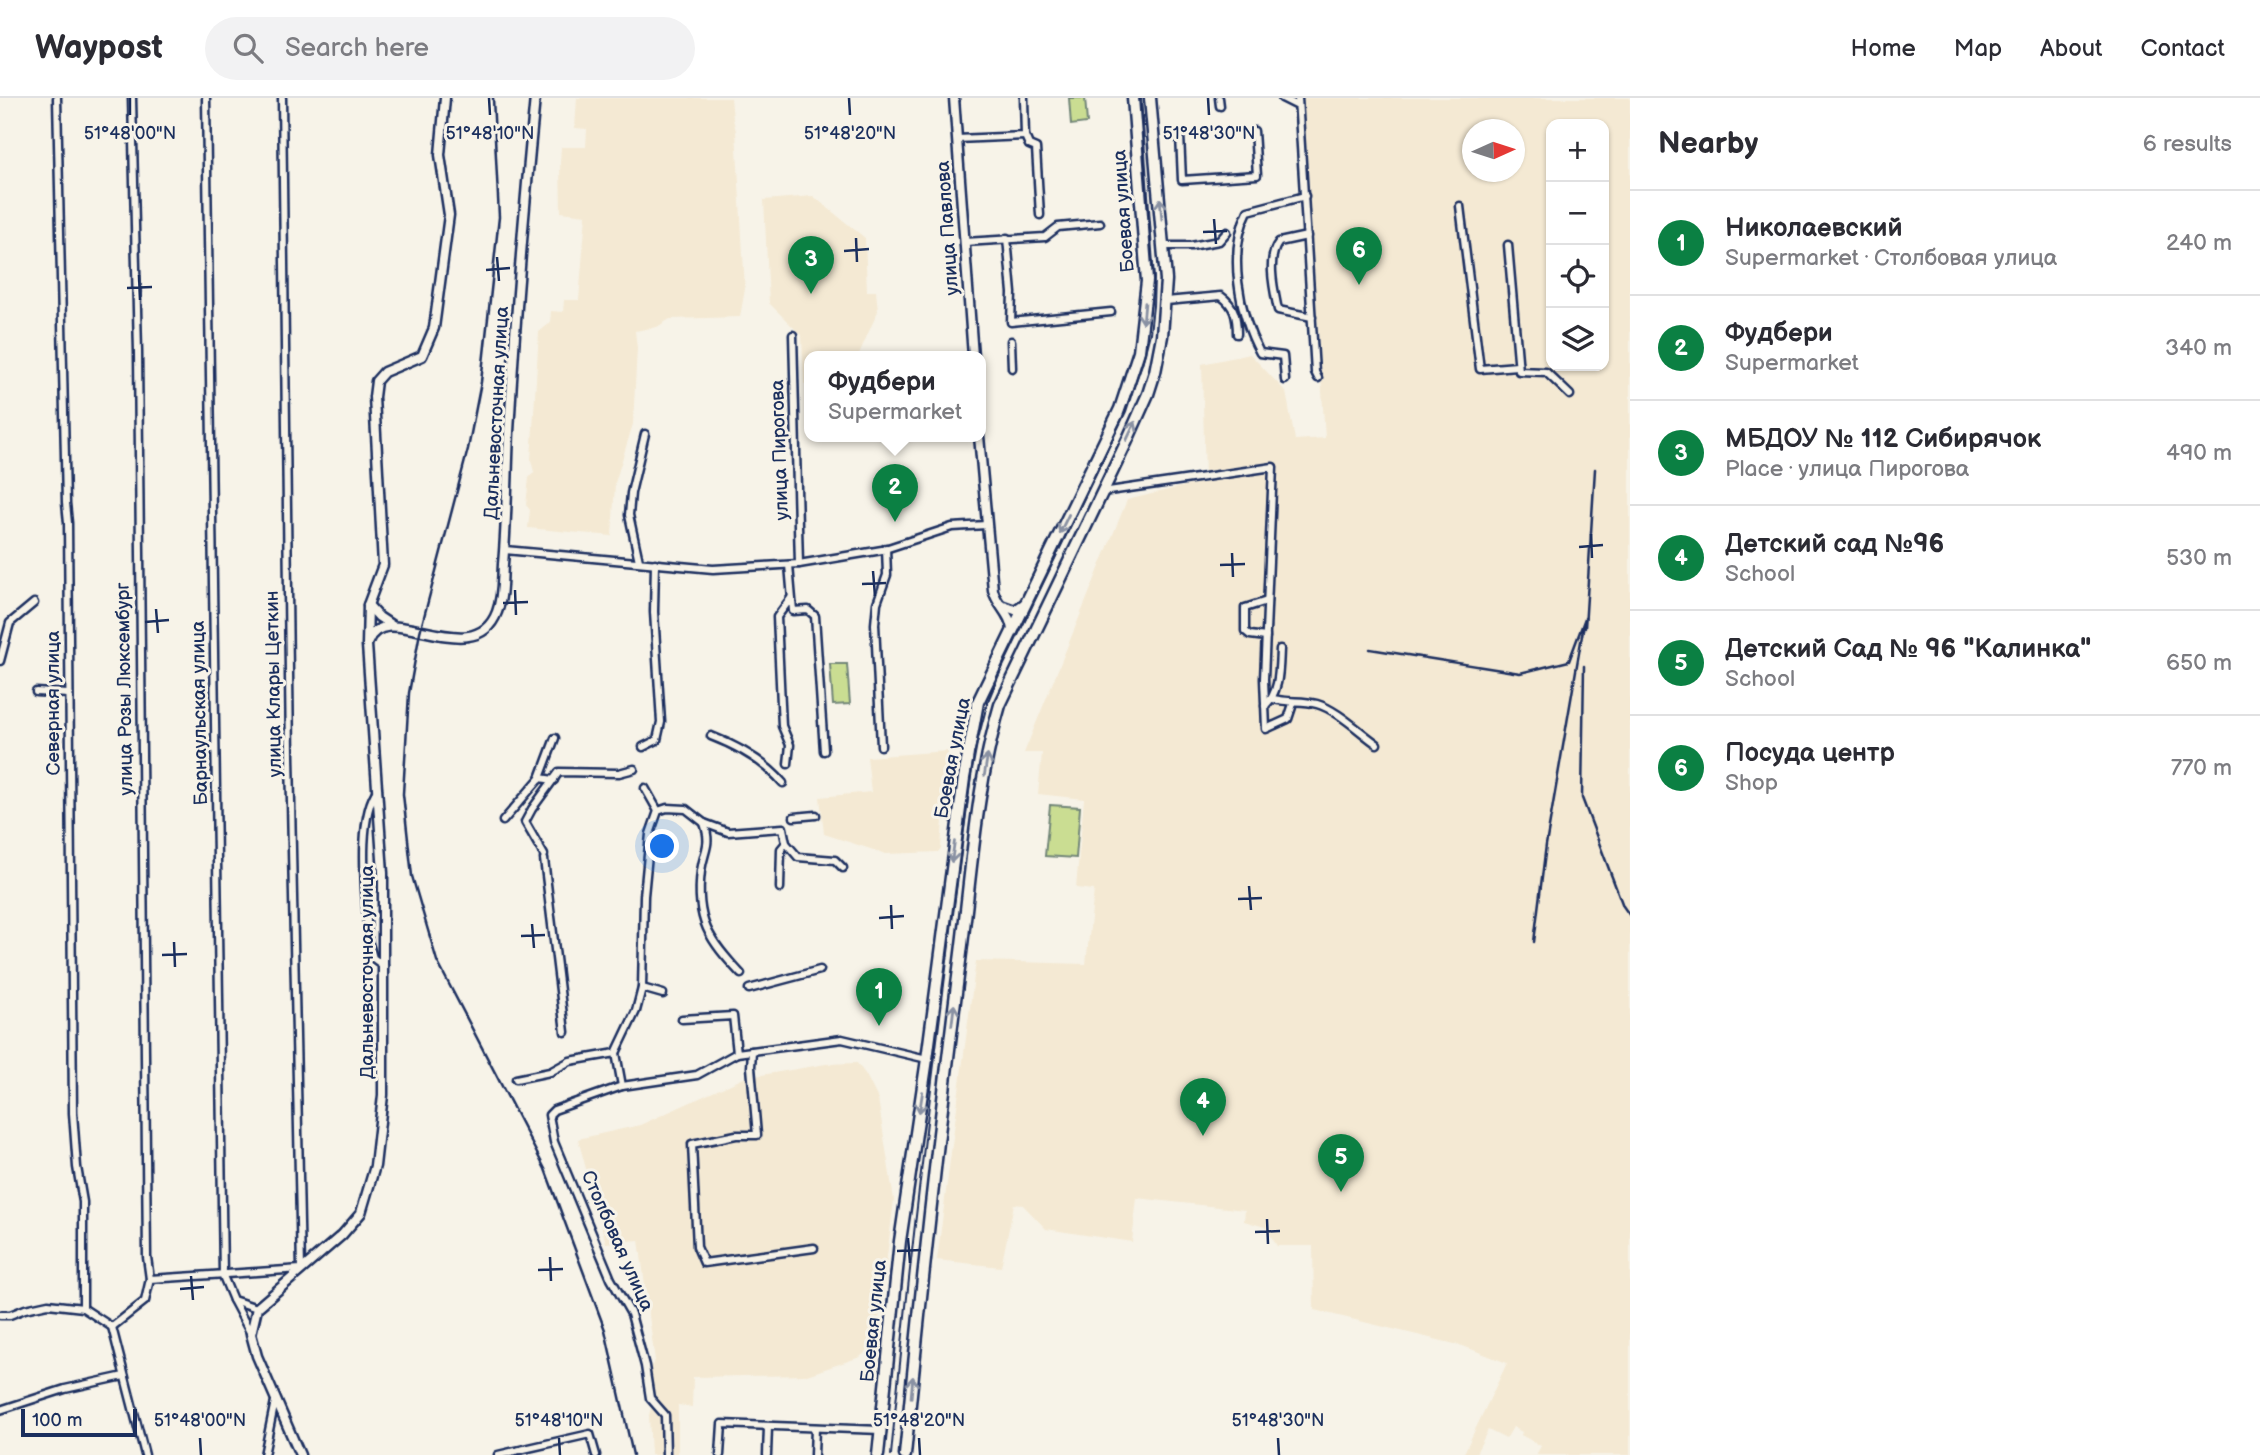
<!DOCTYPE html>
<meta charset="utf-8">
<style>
:root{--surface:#fff;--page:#f2f2f3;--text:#2b2b33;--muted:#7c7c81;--line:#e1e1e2;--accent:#0b8043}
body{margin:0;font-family:"Balsamiq Sans",sans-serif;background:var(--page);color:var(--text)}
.controls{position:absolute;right:21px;top:21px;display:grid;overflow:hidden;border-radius:14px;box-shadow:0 2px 5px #0004}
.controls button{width:63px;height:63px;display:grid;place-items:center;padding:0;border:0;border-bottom:2px solid var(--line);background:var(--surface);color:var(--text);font:35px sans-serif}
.compass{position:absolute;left:1462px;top:21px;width:63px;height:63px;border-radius:50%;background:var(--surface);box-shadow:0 2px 5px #0004;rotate:87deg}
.scale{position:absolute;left:21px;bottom:18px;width:116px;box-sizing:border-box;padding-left:7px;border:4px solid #1b2f5e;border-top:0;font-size:19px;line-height:24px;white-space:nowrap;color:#1b2f5e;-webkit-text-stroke:5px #f7f3e8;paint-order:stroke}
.you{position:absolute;left:663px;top:749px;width:24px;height:24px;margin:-18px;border:5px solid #fff;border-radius:50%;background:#1a73e8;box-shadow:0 0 0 10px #1a73e833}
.badge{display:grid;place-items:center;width:46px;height:46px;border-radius:50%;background:var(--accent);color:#fff;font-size:23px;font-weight:700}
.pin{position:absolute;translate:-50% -58px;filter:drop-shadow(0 2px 4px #0008)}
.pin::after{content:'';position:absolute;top:37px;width:24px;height:21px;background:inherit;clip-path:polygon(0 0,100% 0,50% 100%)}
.popup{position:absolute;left:804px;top:253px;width:182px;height:91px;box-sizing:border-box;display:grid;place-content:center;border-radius:14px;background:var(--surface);filter:drop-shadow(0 2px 5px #0005);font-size:23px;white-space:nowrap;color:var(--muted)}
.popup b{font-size:26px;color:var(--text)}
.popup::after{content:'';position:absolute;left:50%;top:100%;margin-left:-14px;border:14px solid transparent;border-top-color:var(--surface)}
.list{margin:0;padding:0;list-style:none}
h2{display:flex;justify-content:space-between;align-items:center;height:91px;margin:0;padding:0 28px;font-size:30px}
h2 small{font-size:23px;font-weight:400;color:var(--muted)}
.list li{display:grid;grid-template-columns:46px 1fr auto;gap:21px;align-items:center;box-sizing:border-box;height:105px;padding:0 28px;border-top:2px solid var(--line)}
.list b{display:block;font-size:26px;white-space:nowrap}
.list p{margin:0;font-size:23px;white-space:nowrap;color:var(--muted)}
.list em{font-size:23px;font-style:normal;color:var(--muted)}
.icon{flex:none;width:38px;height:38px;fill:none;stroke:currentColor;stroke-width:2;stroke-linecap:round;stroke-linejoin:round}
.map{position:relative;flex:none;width:1630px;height:1357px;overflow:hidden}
header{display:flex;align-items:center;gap:42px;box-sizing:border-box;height:98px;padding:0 35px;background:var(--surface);border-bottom:2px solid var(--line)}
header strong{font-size:33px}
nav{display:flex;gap:38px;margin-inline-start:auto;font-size:24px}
.search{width:490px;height:63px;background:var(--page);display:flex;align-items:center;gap:18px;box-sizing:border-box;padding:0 24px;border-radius:38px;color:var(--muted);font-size:26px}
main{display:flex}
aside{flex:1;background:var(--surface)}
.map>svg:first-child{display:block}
.built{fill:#f4e9d3;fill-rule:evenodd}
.green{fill:#cadd92;stroke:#728678;stroke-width:2}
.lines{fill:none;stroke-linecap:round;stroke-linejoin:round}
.minor-casing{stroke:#1b2f5e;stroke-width:11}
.tertiary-casing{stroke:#1b2f5e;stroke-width:13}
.primary-casing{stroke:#1b2f5e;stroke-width:15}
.minor{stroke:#f7f3e8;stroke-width:6}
.tertiary{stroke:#f7f3e8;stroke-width:8}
.primary{stroke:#f7f3e8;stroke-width:10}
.tram{stroke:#1b2f5e;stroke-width:2}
.rail{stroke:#1b2f5e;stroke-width:2.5}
.oneway{stroke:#8991a3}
.ticks{fill:none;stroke:#1b2f5e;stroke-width:2.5}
.labels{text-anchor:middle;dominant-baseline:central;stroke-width:6;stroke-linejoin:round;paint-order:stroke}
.street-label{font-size:19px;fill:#1b2f5e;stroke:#f7f3e8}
.ticks-label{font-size:18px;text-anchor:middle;fill:#1b2f5e;stroke:#f7f3e8;stroke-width:6;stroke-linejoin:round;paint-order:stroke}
</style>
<header>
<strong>Waypost</strong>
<div class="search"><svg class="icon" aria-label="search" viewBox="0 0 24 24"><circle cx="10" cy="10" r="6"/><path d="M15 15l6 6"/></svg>Search here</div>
<nav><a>Home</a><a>Map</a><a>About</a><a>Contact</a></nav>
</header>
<main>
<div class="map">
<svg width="1630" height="1357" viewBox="0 0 1630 1357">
<rect width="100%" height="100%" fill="#f7f3e8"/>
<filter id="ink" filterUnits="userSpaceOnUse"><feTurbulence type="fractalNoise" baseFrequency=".0143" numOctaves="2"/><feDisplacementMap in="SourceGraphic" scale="14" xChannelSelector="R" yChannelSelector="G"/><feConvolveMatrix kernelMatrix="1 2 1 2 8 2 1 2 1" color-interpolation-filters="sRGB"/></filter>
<g filter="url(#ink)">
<!-- built -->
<g class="built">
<path d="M577,0H731L733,21L736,33L745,191L740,219L670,221L657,229L635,233L637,250L633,326L615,385L612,438L528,430L530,412L526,407L529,380L534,374L531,362L539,234L550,225L551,213L563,214L564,202H579L586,117L561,114L560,64L561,49H586L587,31L575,30Z"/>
<path d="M1303,0H1630V1357H1536L1541,1348L1521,1337L1522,1334L1513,1329L1506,1341L1488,1332L1475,1357H1463L1507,1265L1463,1248L1314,1212L1313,1148H1277L1265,1129L1244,1123L1245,1112L1137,1100L1132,1144L1046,1131L1023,1107L1014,1106L1001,1169L937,1162L976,863L1086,866L1094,792L1076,790L1084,701L1038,696L1042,655H1024L1127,402L1205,383L1202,266L1250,256L1286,294L1295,342L1325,340ZM1551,26H1604V268H1551ZM1472,32H1514V74H1472Z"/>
<path d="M813,98L865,140L867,193H876L878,213L858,258H809V285L804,286L802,238L769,205L764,102Z"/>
<path d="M948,653L941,750L938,754L886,756L824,736L820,699L871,694L867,659Z"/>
<path d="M857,965L866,977L878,1001L894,1102L876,1246L860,1259L807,1277L693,1279L692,1309L678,1307V1357H651L649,1317L653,1303L649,1271L655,1263L639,1142L606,1145L578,1041L640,1027L744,980L826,966Z"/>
</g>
<!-- green -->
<g class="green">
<path d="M1069,0H1085L1087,25L1071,27Z"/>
<path d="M830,566H847L850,606L833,607Z"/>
<path d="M1050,707L1080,709L1076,760L1045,758Z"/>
</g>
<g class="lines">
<!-- minor casing -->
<g class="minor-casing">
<g id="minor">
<path d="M57,0L66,405L68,425L73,1015L77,1069L83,1104V1210"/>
<path d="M132,0L138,254L147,1159L150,1181"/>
<path d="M206,0L223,1178L233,1202L257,1210"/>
<path d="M1219,0L1220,8"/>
<path d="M1282,0L1298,8"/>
<path d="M1298,0L1315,274L1318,280"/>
<path d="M1180,37L1182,82L1257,77L1254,33"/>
<path d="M1025,38L1029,47L1036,50L1040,117"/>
<path d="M957,41L1025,38L1024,0"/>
<path d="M1460,108L1480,271L1517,268"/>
<path d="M1307,138L1279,144C1266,160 1274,192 1278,212L1312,219"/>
<path d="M1007,140L1012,195L1011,224L1111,214"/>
<path d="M965,144L1045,139L1058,129L1100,125"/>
<path d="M1508,147L1519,273L1546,274L1570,297"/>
<path d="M1164,148H1191L1219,143L1227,134"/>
<path d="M1166,203L1221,198C1235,208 1237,220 1237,236"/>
<path d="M793,237L799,466"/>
<path d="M1011,243L1012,270"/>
<path d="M1285,282L1283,258L1260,255C1239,216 1227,154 1248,113L1305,98"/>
<path d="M1102,394L1273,369L1264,581L1266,631L1288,621L1293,606"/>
<path d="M505,452L713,471L799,466L882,452L952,429L986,427"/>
<path d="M639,463L629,417L631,395L645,336"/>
<path d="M789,467L793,513L808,512L815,518L824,653"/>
<path d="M1266,539L1250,537L1245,533V510L1267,503"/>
<path d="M0,563L10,525L34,505"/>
<path d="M36,594L68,596"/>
<path d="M1273,601C1290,605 1301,602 1317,606C1336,611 1361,635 1377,646"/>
<path d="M1265,608C1280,594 1279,571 1280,551"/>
<path d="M711,638C737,648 765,664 783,685"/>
<path d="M881,648L875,526L877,505L887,477L886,450"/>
<path d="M643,649L657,642L661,624L654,514L655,465"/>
<path d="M788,666L790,647L782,628L777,519L791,500"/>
<path d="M540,680L555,640"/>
<path d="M645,690L658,713"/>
<path d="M378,691C355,720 367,804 368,842L373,860L384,868"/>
<path d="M794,719L816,717"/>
<path d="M503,723L540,680L554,682"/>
<path d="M704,725C712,748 704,751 701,773C695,822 709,842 741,876"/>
<path d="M544,757L525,724L532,711L559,674L619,675L634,671"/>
<path d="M544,761L565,934"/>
<path d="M780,790L781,751L786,745"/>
<path d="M642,890L663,896"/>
<path d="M749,891L820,872"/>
<path d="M682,921L733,918L737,955L842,941L927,961"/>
<path d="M752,953L751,969L757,1037H736L692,1046L697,1149L704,1165L814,1150"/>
<path d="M516,981L550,974L570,963L616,955"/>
<path d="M622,988L616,955L636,913L642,890L644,798L650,736L658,713L667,710L686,711L704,725L728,734L783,730L786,745L798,759L835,762L843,770"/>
<path d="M233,1202L251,1236"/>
<path d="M0,1217H10L25,1211L48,1206L83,1210L112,1229L145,1203L150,1181L301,1171L290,658L282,0"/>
<path d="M112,1229L145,1357"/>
<path d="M0,1312L65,1291L124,1278"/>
<path d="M264,1357L275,1303"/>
<path d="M498,1357L590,1336L596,1357"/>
<path d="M666,1357L665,1317L650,1300L645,1268L631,1216L611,1181L554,1044L549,1017L554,1012L622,988L697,977L737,955"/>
<path d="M720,1357L722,1326L881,1332"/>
<path d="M767,1357L768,1329"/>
<path d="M814,1357L815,1330"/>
</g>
</g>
<!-- tertiary casing -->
<g class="tertiary-casing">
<g id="tertiary">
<path d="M954,0L973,258"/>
<path d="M979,338L993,492C997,508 1011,516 1012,532"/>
<path d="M368,507L379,519L391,527"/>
<path d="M1001,507L1015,512L1025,505"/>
<path d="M368,544C384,498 474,575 497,514C503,499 502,482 503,466C507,422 507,378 509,334C515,223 524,111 535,0"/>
<path d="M300,1357L257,1258L251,1236L257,1210L342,1137L361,1115L375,1068L383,997V775L367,547L368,507L383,467L374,299L376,283L384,274L422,258L434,230L449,117L440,57L445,0"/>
</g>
</g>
<!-- primary casing -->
<g class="primary-casing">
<g id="primary">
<path d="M878,1357L900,1143L927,961L964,680L978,604L1120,311L1139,253L1147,183L1133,0"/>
<path d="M905,1357C921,1192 939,1027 960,863C971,778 976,688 1000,607L1127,343L1148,296L1155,274L1162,238L1166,182L1150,0"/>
</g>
</g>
<!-- minor -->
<use href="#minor" class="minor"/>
<!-- tertiary -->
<use href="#tertiary" class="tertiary"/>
<!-- primary -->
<use href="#primary" class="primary"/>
<!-- tram -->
<path class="tram" d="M891,1357C913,1123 943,889 974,656L988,603L998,579L1122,321L1142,266L1150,235L1153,208L1154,180L1141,0"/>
<!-- rail -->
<g class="rail">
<path d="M493,0L499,119L481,284L468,351L420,534L409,595L403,696L412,778L437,863L545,1071L605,1232L633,1357"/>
<path d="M1585,530L1595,371"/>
<path d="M1370,551L1520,575L1569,563L1585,520L1546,747L1534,844"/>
<path d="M1584,568L1582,700L1623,808L1630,818"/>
</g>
</g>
<!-- one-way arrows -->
<defs><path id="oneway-shaft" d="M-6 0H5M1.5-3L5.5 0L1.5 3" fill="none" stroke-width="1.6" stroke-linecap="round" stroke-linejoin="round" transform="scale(1.75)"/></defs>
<g class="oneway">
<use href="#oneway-shaft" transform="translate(1161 111) rotate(-95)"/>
<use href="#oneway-shaft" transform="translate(1144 215) rotate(95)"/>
<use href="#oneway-shaft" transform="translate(1131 333) rotate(-65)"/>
<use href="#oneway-shaft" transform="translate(1064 426) rotate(116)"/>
<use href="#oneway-shaft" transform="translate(986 667) rotate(-81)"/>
<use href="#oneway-shaft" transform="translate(953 754) rotate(98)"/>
<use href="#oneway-shaft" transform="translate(953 917) rotate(-83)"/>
<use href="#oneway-shaft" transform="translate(921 1004) rotate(99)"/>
<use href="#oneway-shaft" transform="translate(912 1289) rotate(-85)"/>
</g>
</g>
<!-- ticks -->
<path class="ticks" d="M130,0V17M489,0L490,17M849,0L850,17M1208,0L1209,17M1214,121L1216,146M1203,134L1227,133M856,140L857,164M844,153L869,151M497,159L499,183M486,172L510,170M139,177L140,202M127,190L152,189M1591,436L1592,460M1579,449L1603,447M1232,455L1233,479M1220,467L1245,466M873,473L875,498M862,486L886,485M515,492L516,517M503,505L528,504M156,511L158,535M145,524L169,522M1249,788L1251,812M1238,801L1262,800M891,807L892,831M879,820L904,818M532,826L534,850M521,838L545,837M174,844L175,869M162,857L187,856M1267,1121L1268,1146M1255,1134L1280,1133M908,1140L910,1165M897,1153L921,1152M550,1159L551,1183M538,1172L563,1171M191,1178L193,1202M180,1191L204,1189M200,1340L201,1357M559,1340L560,1357M919,1340L920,1357M1278,1340L1279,1357"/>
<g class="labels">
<!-- street labels -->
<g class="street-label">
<text transform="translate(1124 113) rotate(-94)">Боевая улица</text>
<text transform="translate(948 130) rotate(-94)">улица Павлова</text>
<text transform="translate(497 315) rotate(-87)">Дальневосточная улица</text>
<text transform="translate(780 352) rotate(-92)">улица Пирогова</text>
<text transform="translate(274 586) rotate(-91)">улица Клары Цеткин</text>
<text transform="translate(125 591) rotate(-91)">улица Розы Люксембург</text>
<text transform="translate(53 605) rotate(-90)">Северная улица</text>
<text transform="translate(200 615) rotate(-91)">Барнаульская улица</text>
<text transform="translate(953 660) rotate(-79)">Боевая улица</text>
<text transform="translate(367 874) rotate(-90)">Дальневосточная улица</text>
<text transform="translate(617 1143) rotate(66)">Столбовая улица</text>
<text transform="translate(874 1223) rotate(-84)">Боевая улица</text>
</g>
</g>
<g class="ticks-label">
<text x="850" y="41">51°48'20"N</text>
<text x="130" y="41">51°48'00"N</text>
<text x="490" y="41">51°48'10"N</text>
<text x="1209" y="41">51°48'30"N</text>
<text x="200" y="1328">51°48'00"N</text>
<text x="559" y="1328">51°48'10"N</text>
<text x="919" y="1328">51°48'20"N</text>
<text x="1278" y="1328">51°48'30"N</text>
</g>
</svg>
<div class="controls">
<button>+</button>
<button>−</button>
<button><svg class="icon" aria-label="locate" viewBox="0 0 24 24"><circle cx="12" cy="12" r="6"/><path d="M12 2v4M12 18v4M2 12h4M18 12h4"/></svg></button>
<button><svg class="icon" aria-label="layers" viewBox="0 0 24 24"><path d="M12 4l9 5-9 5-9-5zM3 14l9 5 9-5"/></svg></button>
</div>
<svg class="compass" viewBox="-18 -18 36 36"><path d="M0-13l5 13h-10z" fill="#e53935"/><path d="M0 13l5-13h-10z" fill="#7c7c81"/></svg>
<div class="scale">100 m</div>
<div class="you"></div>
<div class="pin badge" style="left:879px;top:928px">1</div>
<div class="pin badge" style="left:895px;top:424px">2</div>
<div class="popup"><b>Фудбери</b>Supermarket</div>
<div class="pin badge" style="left:811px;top:196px">3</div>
<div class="pin badge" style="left:1203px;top:1038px">4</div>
<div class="pin badge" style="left:1341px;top:1094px">5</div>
<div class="pin badge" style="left:1359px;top:187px">6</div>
</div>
<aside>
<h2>Nearby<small>6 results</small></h2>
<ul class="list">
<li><span class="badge">1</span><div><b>Николаевский</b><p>Supermarket · Столбовая улица</p></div><em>240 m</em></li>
<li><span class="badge">2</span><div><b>Фудбери</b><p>Supermarket</p></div><em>340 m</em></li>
<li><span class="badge">3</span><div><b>МБДОУ № 112 Сибирячок</b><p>Place · улица Пирогова</p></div><em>490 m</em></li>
<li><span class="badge">4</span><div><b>Детский сад №96</b><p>School</p></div><em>530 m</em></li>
<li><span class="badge">5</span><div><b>Детский Сад № 96 &quot;Калинка&quot;</b><p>School</p></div><em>650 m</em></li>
<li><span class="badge">6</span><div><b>Посуда центр</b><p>Shop</p></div><em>770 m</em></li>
</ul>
</aside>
</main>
